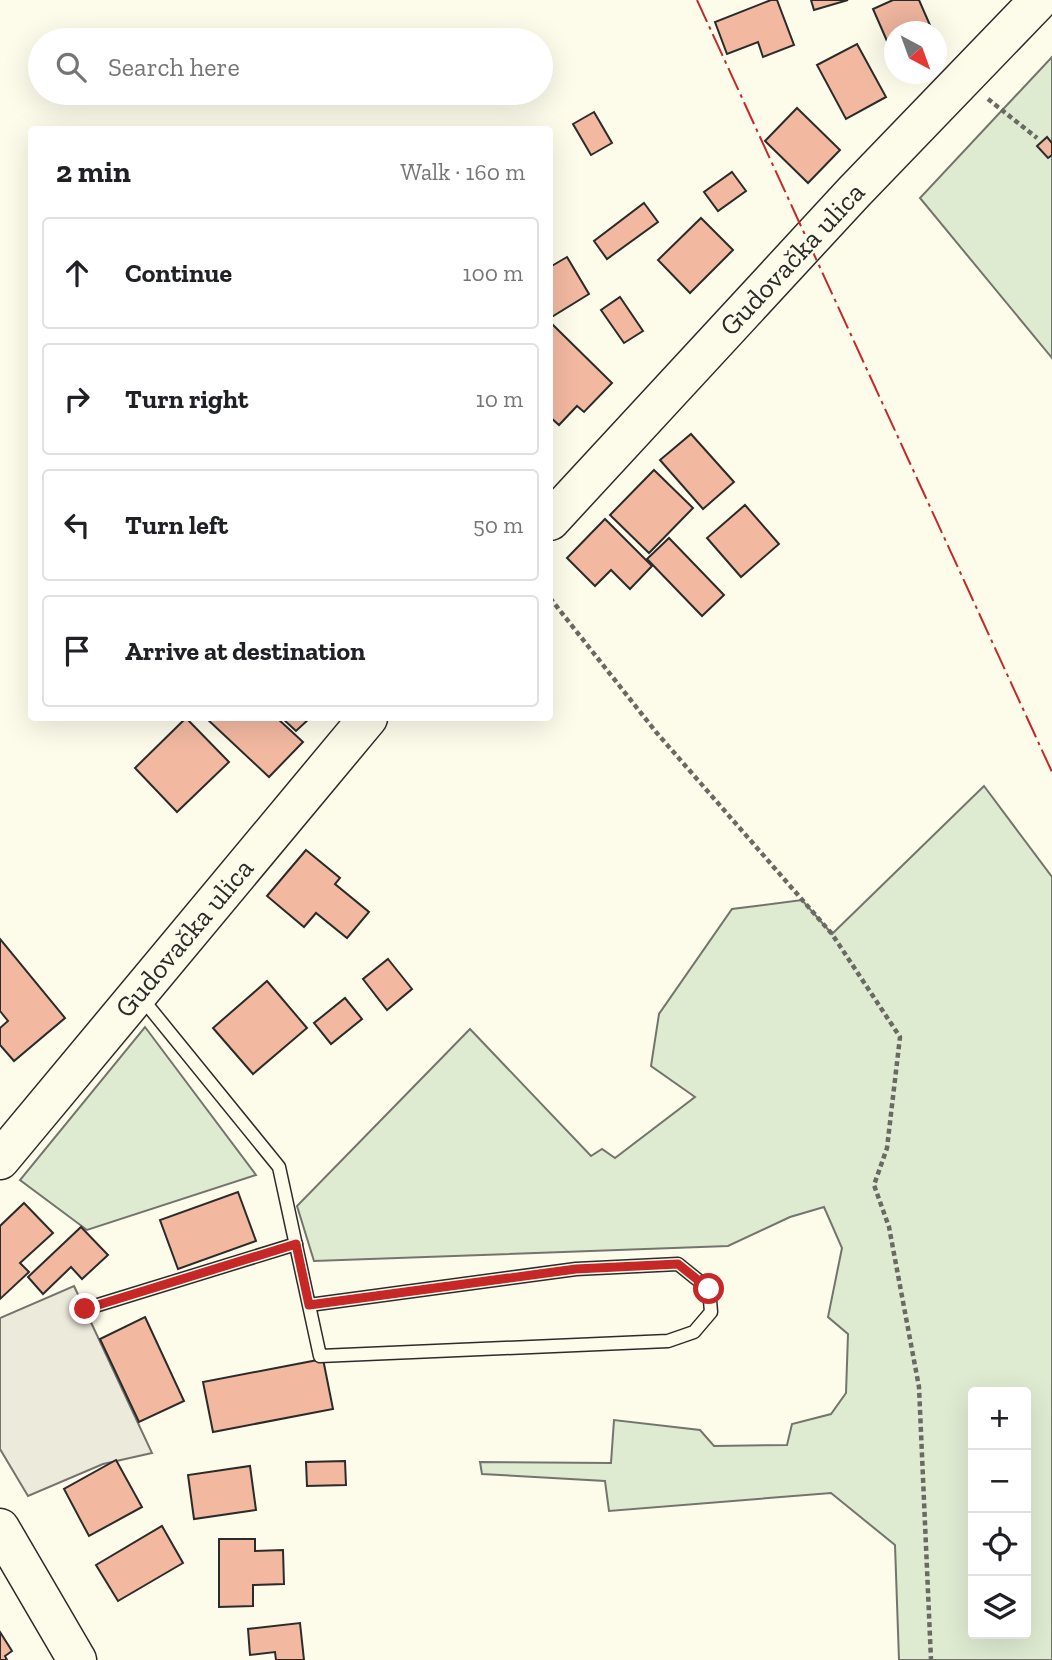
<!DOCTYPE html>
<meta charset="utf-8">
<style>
:root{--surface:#fff;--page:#f2f2f2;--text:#202124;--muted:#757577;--line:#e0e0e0}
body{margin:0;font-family:"Zilla Slab",serif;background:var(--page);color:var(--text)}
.controls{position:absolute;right:21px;bottom:21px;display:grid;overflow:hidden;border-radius:7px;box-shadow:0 7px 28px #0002}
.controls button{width:63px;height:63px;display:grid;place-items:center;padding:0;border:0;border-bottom:2px solid var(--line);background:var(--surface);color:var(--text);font:35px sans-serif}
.compass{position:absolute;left:884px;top:21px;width:63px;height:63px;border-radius:50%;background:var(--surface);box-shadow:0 7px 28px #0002;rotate:139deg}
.stop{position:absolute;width:21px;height:21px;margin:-16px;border:5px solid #c62828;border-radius:50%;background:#fff}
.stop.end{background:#c62828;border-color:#fff;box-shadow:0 2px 7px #0008}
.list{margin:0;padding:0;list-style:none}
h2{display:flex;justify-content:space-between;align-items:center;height:91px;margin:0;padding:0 28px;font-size:30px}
h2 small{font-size:23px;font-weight:400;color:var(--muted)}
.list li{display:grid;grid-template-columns:46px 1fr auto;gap:21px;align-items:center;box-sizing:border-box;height:112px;margin:0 14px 14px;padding:0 14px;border:2px solid var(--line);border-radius:7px}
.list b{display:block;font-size:26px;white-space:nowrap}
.list em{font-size:23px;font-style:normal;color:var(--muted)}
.icon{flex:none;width:38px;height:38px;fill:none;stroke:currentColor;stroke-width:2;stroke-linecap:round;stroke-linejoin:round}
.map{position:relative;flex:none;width:1052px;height:1660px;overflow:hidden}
.search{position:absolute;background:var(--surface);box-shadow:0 7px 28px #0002;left:28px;top:28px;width:525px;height:77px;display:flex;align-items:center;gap:18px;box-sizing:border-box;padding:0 24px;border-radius:38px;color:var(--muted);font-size:26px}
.panel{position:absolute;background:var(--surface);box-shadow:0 7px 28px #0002;left:28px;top:126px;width:525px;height:595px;border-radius:7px}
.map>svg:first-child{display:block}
.green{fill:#deebd1;stroke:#74746e;stroke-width:2;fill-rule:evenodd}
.parking{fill:#eceadb;stroke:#74746e;stroke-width:2}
.building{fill:#f2b8a0;stroke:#2b2b2b;stroke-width:2}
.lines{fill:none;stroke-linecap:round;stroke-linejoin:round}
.lane-casing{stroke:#2b2b2b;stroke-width:15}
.primary-casing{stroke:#2b2b2b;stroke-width:41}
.path{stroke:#6a6964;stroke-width:4.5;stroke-dasharray:5 3.5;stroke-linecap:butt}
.lane{stroke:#fdfbea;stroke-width:12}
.primary{stroke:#fdfbea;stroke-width:38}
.power{stroke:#c62828;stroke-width:2;stroke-dasharray:24 5 3.5 5;stroke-linecap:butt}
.route{stroke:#c62828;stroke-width:9}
.labels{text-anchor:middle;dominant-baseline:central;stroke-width:5;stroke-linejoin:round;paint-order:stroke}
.street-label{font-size:28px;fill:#2b2b2b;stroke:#fdfbea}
</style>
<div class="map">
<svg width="1052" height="1660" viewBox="0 0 1052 1660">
<rect width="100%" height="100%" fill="#fdfbea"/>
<!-- green -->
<g class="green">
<path d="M1052,57V358L920,198Z"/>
<path d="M984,786L1052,877V1660H899L895,1545L831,1493L609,1511L605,1481L482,1474L480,1462L611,1463L614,1420L700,1430L714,1446L787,1445L792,1424L831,1414L846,1393L848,1334L828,1317L842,1248L824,1207L790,1217L728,1246L314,1261L297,1206L470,1029L591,1156L602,1149L615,1158L695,1097L651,1066L659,1014L732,909L802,900L832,934ZM1026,1392V1634H973V1392Z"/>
<path d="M145,1027L256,1175L87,1230L20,1180Z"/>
</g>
<!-- parking -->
<path class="parking" d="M74,1286L152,1453L103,1464L28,1496L0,1449V1318Z"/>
<!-- building -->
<g class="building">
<path d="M771,0H777L794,45L763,57L758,42L727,54L715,22Z"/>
<path d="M811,0H848L814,10Z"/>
<path d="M893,0H919L933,32H894V57L873,9Z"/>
<path d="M857,44L886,97L846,119L817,65Z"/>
<path d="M797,108L840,150L808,183L765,141Z"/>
<path d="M594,112L612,143L591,155L573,124Z"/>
<path d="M1047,137L1052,143V155L1048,158L1037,146Z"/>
<path d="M732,172L746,191L718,211L704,192Z"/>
<path d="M644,203L658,222L607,259L594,241Z"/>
<path d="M701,218L733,250L690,293L658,260Z"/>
<path d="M567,257L589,294L550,318V267Z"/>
<path d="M620,297L643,331L624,343L601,310Z"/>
<path d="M550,322L612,383L584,412L577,406L559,425L550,417Z"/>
<path d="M691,434L734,482L703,509L660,460Z"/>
<path d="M654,470L693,508L649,553L610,515Z"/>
<path d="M745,505L779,544L741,577L707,538Z"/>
<path d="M605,519L652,566L630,589L611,570L595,586L567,558Z"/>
<path d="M669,538L724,595L702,616L647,559Z"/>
<path d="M186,718L229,762L177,812L135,768Z"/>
<path d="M206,718H277L303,742L269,777Z"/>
<path d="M282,718H310L296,731Z"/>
<path d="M306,850L340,878L335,884L369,912L347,938L316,913L304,927L267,896Z"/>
<path d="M0,939L65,1018L14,1061L0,1045V1028L8,1021L0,1011Z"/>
<path d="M388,959L412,989L387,1010L363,979Z"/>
<path d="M267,981L307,1028L253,1074L213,1028Z"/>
<path d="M345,998L362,1019L331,1044L314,1023Z"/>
<path d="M238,1192L256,1241L178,1269L160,1220Z"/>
<path d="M24,1203L53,1233L20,1263L29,1272L0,1299V1226Z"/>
<path d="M81,1227L108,1255L82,1279L71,1267L43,1294L28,1277Z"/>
<path d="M145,1317L184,1401L139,1422L100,1339Z"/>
<path d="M323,1359L333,1409L213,1432L203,1382Z"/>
<path d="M116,1460L142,1507L89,1536L64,1489Z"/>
<path d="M345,1461L346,1485L307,1486L306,1462Z"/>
<path d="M250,1466L256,1510L194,1519L188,1475Z"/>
<path d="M162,1526L183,1563L118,1601L96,1565Z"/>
<path d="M219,1539H255V1551L283,1550L284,1584L253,1585V1606L219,1607Z"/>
<path d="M300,1623L304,1660H276L275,1652L250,1655L248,1629Z"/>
<path d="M0,1632L12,1651L5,1656L7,1660H0Z"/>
</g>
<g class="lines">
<!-- lane casing -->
<g class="lane-casing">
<g id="lane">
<path d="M140,996L279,1167L320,1356L668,1341L694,1332L711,1312L709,1289L678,1264L576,1269L309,1305"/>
<path d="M85,1309L296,1244"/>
</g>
</g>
<!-- primary casing -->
<g class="primary-casing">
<g id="primary">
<path d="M550,521L854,192L1039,0"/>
<path d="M0,1160L368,718"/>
<path d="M0,1528L77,1660"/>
</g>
</g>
<!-- path -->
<g class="path">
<path d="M988,99L1037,138"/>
<path d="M550,598L656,732L832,934L900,1037L887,1148L874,1185L889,1227L919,1387L931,1660"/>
</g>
<!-- lane -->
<use href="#lane" class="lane"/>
<!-- primary -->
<use href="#primary" class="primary"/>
<!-- power -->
<path class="power" d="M697,0L1052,772"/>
</g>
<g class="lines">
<!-- route -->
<path class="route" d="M85,1309L296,1244L309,1305L576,1269L678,1264L709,1289"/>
</g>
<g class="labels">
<!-- street labels -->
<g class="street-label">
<text transform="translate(792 259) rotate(-47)">Gudovačka ulica</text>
<text transform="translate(184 938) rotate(-50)">Gudovačka ulica</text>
</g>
</g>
</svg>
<div class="controls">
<button>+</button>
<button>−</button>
<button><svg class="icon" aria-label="locate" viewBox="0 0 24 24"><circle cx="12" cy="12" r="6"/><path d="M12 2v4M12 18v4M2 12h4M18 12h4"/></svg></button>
<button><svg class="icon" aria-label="layers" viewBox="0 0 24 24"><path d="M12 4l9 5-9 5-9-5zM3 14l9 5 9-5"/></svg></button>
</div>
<svg class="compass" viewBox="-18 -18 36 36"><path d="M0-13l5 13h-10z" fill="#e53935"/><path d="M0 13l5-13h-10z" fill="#757577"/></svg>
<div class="stop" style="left:709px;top:1289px"></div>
<div class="stop end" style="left:85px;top:1309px"></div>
<div class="search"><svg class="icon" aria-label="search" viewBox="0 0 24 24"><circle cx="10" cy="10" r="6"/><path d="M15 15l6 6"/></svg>Search here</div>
<section class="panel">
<h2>2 min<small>Walk · 160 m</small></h2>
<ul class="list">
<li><svg class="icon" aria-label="ahead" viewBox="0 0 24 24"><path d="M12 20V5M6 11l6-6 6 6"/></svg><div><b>Continue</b></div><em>100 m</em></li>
<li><svg class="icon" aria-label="right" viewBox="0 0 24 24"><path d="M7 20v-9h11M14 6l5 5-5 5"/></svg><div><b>Turn right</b></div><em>10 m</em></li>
<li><svg class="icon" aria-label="left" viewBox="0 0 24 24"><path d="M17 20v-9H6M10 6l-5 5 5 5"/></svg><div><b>Turn left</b></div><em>50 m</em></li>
<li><svg class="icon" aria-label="arrive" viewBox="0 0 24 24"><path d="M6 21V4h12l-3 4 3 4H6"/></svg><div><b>Arrive at destination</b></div></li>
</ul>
</section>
</div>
